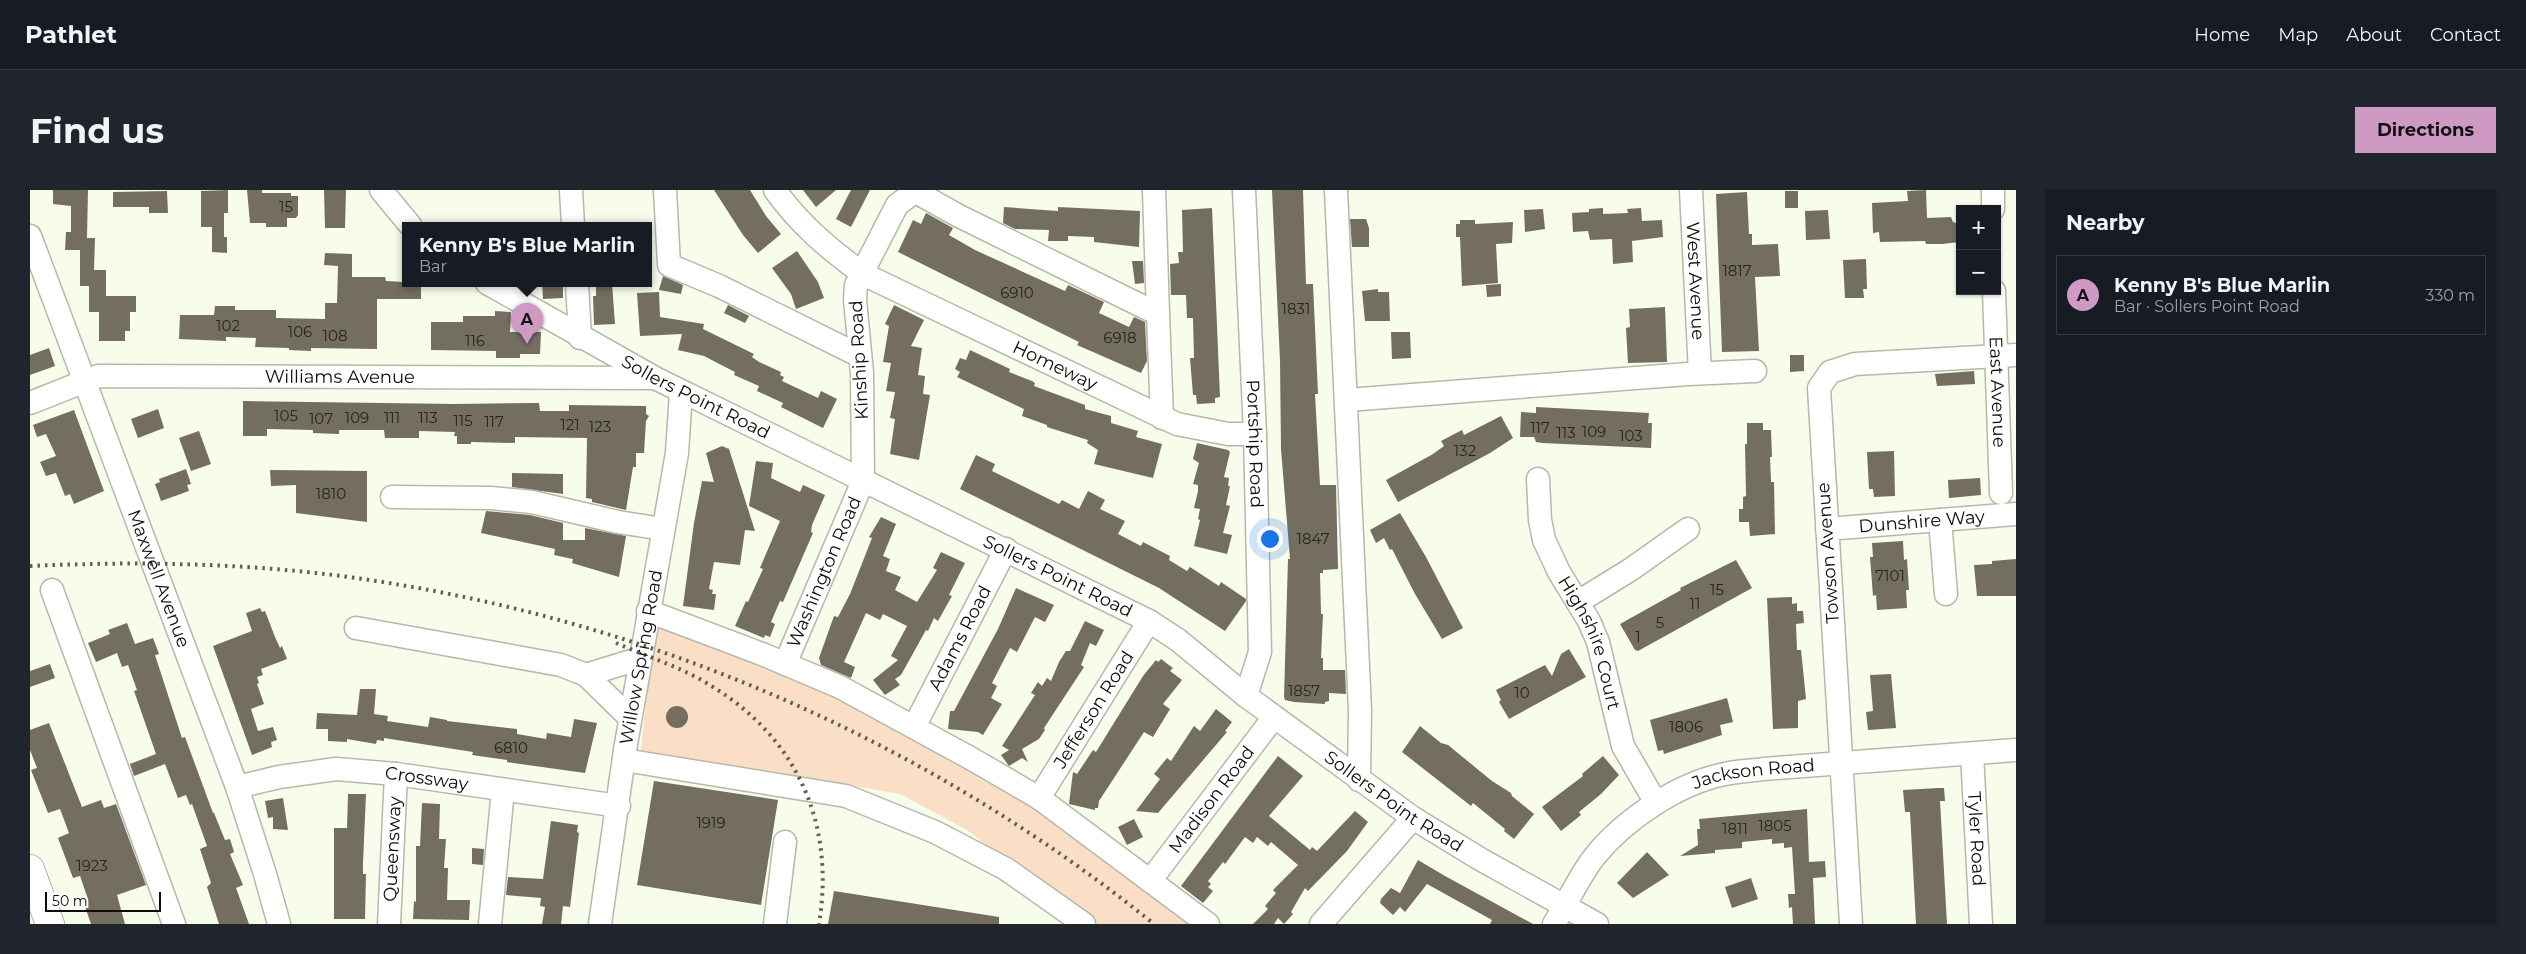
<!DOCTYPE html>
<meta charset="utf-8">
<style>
:root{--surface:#171b24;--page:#20242c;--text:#f1f3f6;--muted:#9ea1a6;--line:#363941;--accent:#ce9ac4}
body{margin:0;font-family:Montserrat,sans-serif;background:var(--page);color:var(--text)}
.controls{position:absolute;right:15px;top:15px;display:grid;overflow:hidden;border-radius:0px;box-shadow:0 1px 4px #0004}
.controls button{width:45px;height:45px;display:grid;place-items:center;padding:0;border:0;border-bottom:1px solid var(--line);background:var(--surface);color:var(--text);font:25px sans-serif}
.scale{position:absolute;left:15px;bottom:12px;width:116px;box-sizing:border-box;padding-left:5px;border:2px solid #0c0d08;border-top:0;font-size:14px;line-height:18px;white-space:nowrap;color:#0c0d08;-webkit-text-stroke:4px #fff;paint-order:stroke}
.you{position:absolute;left:1239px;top:348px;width:18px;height:18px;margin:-12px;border:4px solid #fff;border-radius:50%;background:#1a73e8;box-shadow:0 0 0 8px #1a73e833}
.badge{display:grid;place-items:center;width:32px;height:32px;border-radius:50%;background:var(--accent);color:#111;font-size:16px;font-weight:700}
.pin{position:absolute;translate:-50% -41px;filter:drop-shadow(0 1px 2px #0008)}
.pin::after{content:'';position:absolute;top:26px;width:18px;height:15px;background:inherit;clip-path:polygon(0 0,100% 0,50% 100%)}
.popup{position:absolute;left:372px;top:32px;width:250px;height:65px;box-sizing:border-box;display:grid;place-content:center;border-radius:0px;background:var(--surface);filter:drop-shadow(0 1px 4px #0005);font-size:16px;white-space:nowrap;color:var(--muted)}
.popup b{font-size:19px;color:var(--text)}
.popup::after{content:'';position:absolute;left:50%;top:100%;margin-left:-10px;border:10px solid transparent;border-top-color:var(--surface)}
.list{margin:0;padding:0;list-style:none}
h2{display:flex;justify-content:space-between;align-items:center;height:65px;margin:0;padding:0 20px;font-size:21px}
h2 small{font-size:16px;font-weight:400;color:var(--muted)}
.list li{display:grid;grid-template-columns:32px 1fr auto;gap:15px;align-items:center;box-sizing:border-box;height:80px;margin:0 10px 10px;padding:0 10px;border:1px solid var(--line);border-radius:0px}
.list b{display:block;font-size:19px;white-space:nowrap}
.list p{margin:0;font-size:16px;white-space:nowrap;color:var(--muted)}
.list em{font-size:16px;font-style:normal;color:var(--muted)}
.map{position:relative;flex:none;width:1986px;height:734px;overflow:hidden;border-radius:0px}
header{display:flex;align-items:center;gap:30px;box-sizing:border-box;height:70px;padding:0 25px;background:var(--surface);border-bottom:1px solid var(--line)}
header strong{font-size:24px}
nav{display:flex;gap:28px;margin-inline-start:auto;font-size:18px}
.intro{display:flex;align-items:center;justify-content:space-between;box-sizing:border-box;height:120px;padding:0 30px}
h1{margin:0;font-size:35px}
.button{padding:12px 22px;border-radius:0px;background:var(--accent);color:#111;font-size:18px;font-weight:700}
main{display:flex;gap:30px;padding:0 30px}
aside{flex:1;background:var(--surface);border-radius:0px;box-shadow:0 1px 4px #0004}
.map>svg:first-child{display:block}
.green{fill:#fbdec6}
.building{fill:#736e60}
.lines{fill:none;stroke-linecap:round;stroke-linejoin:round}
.minor-casing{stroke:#b5b9a9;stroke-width:25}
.major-casing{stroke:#b5b9a9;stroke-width:30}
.minor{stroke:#fff;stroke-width:22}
.major{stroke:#fff;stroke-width:28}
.rail{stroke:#5e6057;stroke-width:4;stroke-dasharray:2.5 5;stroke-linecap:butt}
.labels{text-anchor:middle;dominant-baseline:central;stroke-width:4;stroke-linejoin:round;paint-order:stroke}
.number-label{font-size:15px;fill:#26251e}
.street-label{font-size:18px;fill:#0c0d08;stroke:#fff}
</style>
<header>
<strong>Pathlet</strong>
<nav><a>Home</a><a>Map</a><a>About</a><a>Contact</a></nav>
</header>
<div class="intro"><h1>Find us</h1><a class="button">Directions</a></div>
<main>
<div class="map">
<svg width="1986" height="734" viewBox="0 0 1986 734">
<rect width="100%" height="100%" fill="#f8fceb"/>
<!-- green -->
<path class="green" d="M625,426L714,459L984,595L1171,734H1058L937,640L870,604L611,560Z"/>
<!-- building -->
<g class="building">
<path d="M23,0H58L57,48H65L64,80H76V106H106V122H100V141H95V151H69V122H59V96H50V60H35L36,42H41V16L23,14Z"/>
<path d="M198,0V23H194V47H197V63L182,62V37H171V1Z"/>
<path d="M217,0H232V3H261V6H268V25L266,28H257V37H236V33H220Z"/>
<path d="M294,0H316L315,38H295Z"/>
<path d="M684,0H720L736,26L751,44L728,63L713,45Z"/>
<path d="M773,0H806L786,17Z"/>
<path d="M821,0H840L821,37L806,29Z"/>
<path d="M1242,0H1273L1276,94H1283L1288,204H1285L1290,295H1306L1308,379L1293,380V383H1290L1291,424H1293L1291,468H1293V480H1315L1316,504L1299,503V511L1295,512V514L1264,512L1255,510L1254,507L1258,369H1260L1251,259L1250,170Z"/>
<path d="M1896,0L1897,28L1921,27L1923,32L1930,34V52L1912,54H1896L1895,51L1850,52L1849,42L1843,43L1842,13L1878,11L1877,1Z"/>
<path d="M137,1L138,23H119V17H83V2Z"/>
<rect x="1755" y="1" width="13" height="17"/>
<path d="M1717,2L1719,44H1722V55L1748,54L1750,86L1725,87L1729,161L1692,162L1686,4Z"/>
<path d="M974,17L1028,21V17L1110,21L1109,57L1064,52V47L1038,46V51H1018L1019,40L985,39L973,33Z"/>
<path d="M1182,18L1190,207L1185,208V213L1167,214L1166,205H1163L1160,168H1164L1163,128H1157L1156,105H1141L1140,74L1149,73L1148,62H1153L1152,20Z"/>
<path d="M1573,18V24L1598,23L1597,19L1611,18L1612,31L1632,30L1633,47L1602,51L1603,72L1583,74L1582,49L1560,50L1558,41L1543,42L1542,23L1559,22V19Z"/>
<path d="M1513,19L1515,39L1495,42L1494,20Z"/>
<path d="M1798,20L1800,49L1776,50L1775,21Z"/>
<path d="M896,23L923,38L919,45L945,60L1035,101L1038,95L1074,112L1069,123L1099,137L1104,127L1115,132L1117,171L1111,183L1047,155L1049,152L868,62L883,30L891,34Z"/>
<path d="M1320,29H1336L1339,38V57H1322Z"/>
<path d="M1430,30H1445V34L1483,32L1482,53L1466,54L1468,93L1432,96L1430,47H1426V34H1430Z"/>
<path d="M767,61L788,92L794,108L766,119L761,104L742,78Z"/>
<path d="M295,63L322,64V87H355L356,91L391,93V109H347V159L281,158V161L259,160V158L225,157L226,148L196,147V151L149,149L150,125H184L185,116H205V120H246V128L295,129V113H307L308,76L294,75Z"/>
<path d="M1836,69L1837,99H1833L1834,108H1815L1813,70Z"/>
<path d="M1102,71H1113L1114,93L1105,94Z"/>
<path d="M633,86L653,95L651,104L629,100Z"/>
<path d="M512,93H533V108L513,109Z"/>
<path d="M566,93H582L585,134L564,135L563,106H566Z"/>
<path d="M1471,94V106L1457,107L1456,95Z"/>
<path d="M1348,99V102H1359L1360,131H1335L1332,101Z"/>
<path d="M629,102L630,127L674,134L673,139L724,164L722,167L729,172L751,182L750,185L754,187L752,191L788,208L791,201L807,209L793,238L751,217L753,213L727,201L729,196L704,185L705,182L674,166L648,160L652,144L610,146L607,103Z"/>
<path d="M698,115L719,126L715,133L694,123Z"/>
<path d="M864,115L894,130L881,156L892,158L888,185L895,186L893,204L900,205L889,270L860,264L865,229L860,228L865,202L856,201L861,173L853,172L859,136L855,134Z"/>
<path d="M1635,117L1637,172L1598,173L1596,138L1600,137L1599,119Z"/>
<path d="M465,121L481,122L480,142H511L510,164H490V168H466V161L401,160V132H433V126H465Z"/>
<path d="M1361,142H1380L1381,168L1362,169Z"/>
<path d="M19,158L25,176L0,185V165Z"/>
<path d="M940,160L980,179L979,182L1002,191L1005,193L1004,196L1055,215V219L1081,226V233L1108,241L1106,247L1132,254L1123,288L1064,274L1068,260L1057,253L1058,250L1017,237V235L992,226L994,219L927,187L930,182L925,179L930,168L936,170Z"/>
<path d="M1760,165H1774V181L1760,182Z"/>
<path d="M1944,181L1945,194L1907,196L1905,184Z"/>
<path d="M213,211L425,214L509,213L510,221H539V215L616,216V224L619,226L616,231L614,263H606V277H603L596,320L562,312V309L556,308L557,248L485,247V253L441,252V254H427V246H424L425,242L389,241V248H355L354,240H309V244L283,243V240L237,239V246H213Z"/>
<path d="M1506,217L1619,223L1618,233H1622L1621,258L1512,253L1506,252L1504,247H1490L1491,222L1506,223Z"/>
<path d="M128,219L134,238L108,248L101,229Z"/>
<path d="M44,220L74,301L44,314L40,304L35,306L26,283L16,286L10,272L26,266L16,244L7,247L3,235Z"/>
<path d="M1471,226L1483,248L1460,263L1368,312L1356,290L1403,264L1414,256L1411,251L1432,240L1434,245Z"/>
<path d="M1717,233H1733V240H1741L1742,267H1740L1741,292H1744L1745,344L1720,346L1719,332H1709V319H1713V307L1716,306L1715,254H1717Z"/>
<path d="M169,241L181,274L161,281L149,248Z"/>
<path d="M1167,253L1198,260L1200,262L1194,287L1199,288L1198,296H1200L1196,315L1200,316L1193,343L1202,345L1197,364L1164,356L1170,330L1168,329L1170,319L1164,318L1168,301V295L1163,294L1169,273L1163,269Z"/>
<path d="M692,256L699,259L725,341L715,340L710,375L684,372L679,399L683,400L682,404H686L684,420L653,416L664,333L672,291L684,292L676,263Z"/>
<path d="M1864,261L1865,306L1844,307L1843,299H1839L1837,262Z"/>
<path d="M946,265L965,274L962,281L1029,314L1032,310L1049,319L1058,301L1075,310L1070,319L1095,331L1088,344L1111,356L1113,352L1140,366L1139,370L1157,381L1160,377L1189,396L1191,392L1216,409V411L1195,441L1129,398L930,299Z"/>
<path d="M726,271L743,273L741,288L770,302L773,295L795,305L782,335L781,342L783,343L753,412L750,411L741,432L745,434L740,447L735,445L734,448L705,436L716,411L718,412L733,379L730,378L750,331L719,316Z"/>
<path d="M156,279L161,294L157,295L159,301L131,311L125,294L130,292L129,289Z"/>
<path d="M240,280L337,281V332L266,323V295L241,296Z"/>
<path d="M482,283L533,284V304L482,297Z"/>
<path d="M1950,288L1951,305L1919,308L1918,290Z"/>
<path d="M456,321L500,325L533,333V350H555V338L596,346L589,387L542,373L543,369L524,365L525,359L451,343Z"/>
<path d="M1370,323L1396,367L1433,438L1412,449L1385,404L1362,359L1360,360L1354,348L1346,353L1340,340Z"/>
<path d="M851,327L866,334L853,366L860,369L856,381L871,387L865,400L887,412L907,380L903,378L911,362L935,373L919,405L922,406L908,431L904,428L898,441L896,440L871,485L865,489L870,495L855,505L843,490L868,470L861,466L877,436L853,424L850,430L836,423L814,472L825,477L821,488L791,475L789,468L804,426L808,427L820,404L842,348L839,347Z"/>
<path d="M1873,351L1874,370L1877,369L1879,400H1876L1877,418L1847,420L1846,405L1843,406L1840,367H1843L1842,353Z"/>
<path d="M1986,369V406H1947L1944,375L1962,374V371Z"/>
<path d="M1706,370L1722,398L1608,461L1605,460L1590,434L1651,400L1650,398Z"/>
<path d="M986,398L1024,415L1015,432L1005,427L987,462L980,458L962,493L967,496L961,508L972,514L953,545L948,542L918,539L920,521H924L968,439Z"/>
<path d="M1762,407V414L1767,413V421H1773L1774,433L1766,434L1767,460H1771L1776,509L1768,511V538L1743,539L1737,408Z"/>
<path d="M230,418L232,422L235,421L245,447L250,458L252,456L257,469L231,479L233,485L227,487L229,493L227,494L234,514L221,519L228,541L243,537L247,550L241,552L242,557L222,565L183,456L222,441L216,423Z"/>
<path d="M1055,431L1074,440L1066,456L1060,453L1051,475L1054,477L1014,538L1015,540L1009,549L992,559L998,572L992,568L979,576L971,565L979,560L972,556L1005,505L1001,503L1008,492L1012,496L1017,488L1021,491L1029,472L1036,461H1040Z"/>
<path d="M97,433L105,454L123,448L129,464L125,465L151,545L152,548L155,547L183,623H184L195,650L200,649L204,662L200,664L213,695L206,698L219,734H189L177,697L181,693L170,659L177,656L162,614L160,615L156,605L148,608L135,574L104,586L100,574L126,564L104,501L107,500L98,475L92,477L87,463L66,472L58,453L80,444L78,440Z"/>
<path d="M1539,459L1556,487L1479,529L1469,512L1471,510L1466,500L1515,475L1522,486L1531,464Z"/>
<path d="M1131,469L1143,478L1140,481L1152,490L1133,514L1140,519L1123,547L1114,542L1069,611L1068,618H1065V620L1039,614L1043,582L1047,584L1063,560L1066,562L1113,486L1126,470L1128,472Z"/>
<path d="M20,474L25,488L0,497V481Z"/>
<path d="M1861,484L1866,538L1838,540L1836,522L1843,521L1840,485Z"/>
<path d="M330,499H346L344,524L358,526L357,531L398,537L400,527L417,530V531L487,539V544L516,549L517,543L541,547L544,529L567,533L555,583L477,572V570L442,565L443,562L354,548V551L347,550L346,554L317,549V552L298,551V539H286L287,523L327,525Z"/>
<path d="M1697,508L1703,532L1690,535L1692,545L1634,564L1633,560L1628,561L1620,530Z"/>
<circle cx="647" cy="527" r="11"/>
<path d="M1186,519L1202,532L1195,541L1197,542L1128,623L1106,621L1130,589L1124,584L1137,568L1141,571L1164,536L1170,541Z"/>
<path d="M19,533L52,617L71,610L74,618L86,614L116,695L87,705L95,734H61L53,711L58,709L50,686L43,688L28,648L39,643L30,619L18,623L1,580L7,578L0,560V540Z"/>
<path d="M1390,536L1411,553L1418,555L1462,591L1481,603L1482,606L1504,624L1484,649L1474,641L1475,639L1443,613L1441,616L1372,562Z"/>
<path d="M1248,566L1273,586L1239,626L1280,660L1282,657L1287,661L1325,621L1338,632L1317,661L1278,701L1275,698L1261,722L1263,724L1254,734L1248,728L1244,734H1223L1238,719L1235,716L1246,703L1243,700L1268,675L1241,652L1238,656L1227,647L1223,653L1215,647L1195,674L1193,672L1178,691L1181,694L1178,697L1183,701L1173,713L1151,696Z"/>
<path d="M1573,566L1589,585L1571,604L1549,622L1551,625L1531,641L1512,617L1553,586L1552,584Z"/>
<path d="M624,591L748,610L731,715L607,695Z"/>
<path d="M1909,598H1914L1915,611H1910L1917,734H1886L1880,622H1875L1873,600Z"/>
<path d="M318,604H336L333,673V684H336L335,729H304V638H317Z"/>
<path d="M253,608L258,640L243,639V627L238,628L235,611Z"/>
<path d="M392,613L410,614L409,649H416L414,678H418L417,710H440L439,730L383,729L384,711L386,712V656H390Z"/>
<path d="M1777,619L1779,672L1795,671L1796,687L1783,688L1785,734H1763L1762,717L1759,718L1758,704H1765L1762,657L1754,658V653L1742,654V649L1712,652V658L1685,660V663L1650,666L1668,655L1667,639H1670L1669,629Z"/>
<path d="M1104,629L1113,647L1097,655L1088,637Z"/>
<path d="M521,631L548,635L547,642L549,643L540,717L533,716L531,734H512L515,717L510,716L511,708L476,705L478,687L513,689Z"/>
<path d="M442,658L454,659L453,675L442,674Z"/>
<path d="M1617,662L1639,685L1603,708L1587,693Z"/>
<path d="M1388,670L1415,686L1503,734H1460L1462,730L1397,694L1375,722L1370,717L1363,725L1350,713L1351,709L1361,698L1370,703Z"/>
<path d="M1721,688L1728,709L1702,718L1695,697Z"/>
<path d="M804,701L969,727V734H798Z"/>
</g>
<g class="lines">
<!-- minor casing -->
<g class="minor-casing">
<g id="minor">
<path d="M351,0L380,35"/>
<path d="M541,0L543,35"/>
<path d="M635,0L639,75L689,96L830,166"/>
<path id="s1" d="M745,0C769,34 799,59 833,84L1147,234L1198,244H1225"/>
<path d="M1124,0L1128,124"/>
<path id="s2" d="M1214,0L1225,244L1230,462L1216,506"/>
<path d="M1306,0L1330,520L1329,590"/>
<path id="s3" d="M1661,0L1670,183"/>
<path d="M1963,0V19"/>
<path d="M884,1L929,26L1128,124L1132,228"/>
<path id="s4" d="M0,46L207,597L235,684L249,734"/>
<path id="s5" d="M457,93L625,188L1119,431L1148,450L1216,506L1383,628L1450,669L1567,734"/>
<path d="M547,93L550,148"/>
<path id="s6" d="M1964,101L1971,303"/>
<path d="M1317,210L1658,184L1725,181"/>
<path id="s7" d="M0,213L68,186L621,188"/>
<path id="s8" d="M1508,289L1510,330L1514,350L1529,382L1559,431L1568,452L1593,556L1626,613"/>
<path d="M362,307L461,308L502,312L588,332L633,339"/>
<path d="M1910,330L1916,404"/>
<path id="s9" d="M1797,339L1986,324"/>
<path d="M22,400L144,734"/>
<path d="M1548,412L1600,380L1658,339"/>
<path d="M618,421L732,464L810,497L942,569L1009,608L1178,734"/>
<path d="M326,438L531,475L556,485L600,528"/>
<path id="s10" d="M755,474L833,291L832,183L825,110L826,95L867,15L887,0"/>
<path d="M556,485L611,468"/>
<path id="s11" d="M884,537L976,359"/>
<path id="s12" d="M1942,564L1951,734"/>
<path d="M594,570L816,606L905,642L976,679L1054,734"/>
<path id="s13" d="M207,597L249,587L306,579L366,584L589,616"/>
<path id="s14" d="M1009,608L1119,431"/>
<path id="s15" d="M1120,691L1244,527"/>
<path id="s16" d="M359,734L366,584"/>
<path d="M460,734L473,600"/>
<path id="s17" d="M570,734L595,560L647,263L651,202"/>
<path d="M745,734L755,652"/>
<path d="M1291,734L1383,628"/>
<path id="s18" d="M1524,734C1538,712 1549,686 1565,666C1595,629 1649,593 1695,584C1708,581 1721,581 1733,579L1986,560"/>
<path d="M1821,734L1789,198L1800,182L1825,174L1986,165"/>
</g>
</g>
<!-- major casing -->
<g class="major-casing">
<path id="major" d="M0,679L20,734"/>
</g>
<!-- minor -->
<use href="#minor" class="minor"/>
<!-- major -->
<use href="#major" class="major"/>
<!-- rail -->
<g class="rail">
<path d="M0,376C111,371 223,373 333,389C622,431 897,551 1124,734"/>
<path d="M586,453C618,467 654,478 683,497C769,550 805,636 789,734"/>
</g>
</g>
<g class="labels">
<!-- number labels -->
<g class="number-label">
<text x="256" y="16">15</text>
<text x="1707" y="80">1817</text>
<text x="987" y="102">6910</text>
<text x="1266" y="118">1831</text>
<text x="198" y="135">102</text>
<text x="270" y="141">106</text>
<text x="305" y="145">108</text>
<text x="1090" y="147">6918</text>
<text x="445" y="150">116</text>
<text x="256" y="225">105</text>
<text x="327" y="227">109</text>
<text x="362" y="227">111</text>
<text x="398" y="227">113</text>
<text x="291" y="228">107</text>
<text x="433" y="230">115</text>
<text x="464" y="231">117</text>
<text x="540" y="234">121</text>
<text x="570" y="236">123</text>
<text x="1510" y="237">117</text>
<text x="1564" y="241">109</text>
<text x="1536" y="242">113</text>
<text x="1601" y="245">103</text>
<text x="1435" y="260">132</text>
<text x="301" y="303">1810</text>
<text x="1283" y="348">1847</text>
<text x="1860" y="385">7101</text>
<text x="1687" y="399">15</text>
<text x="1665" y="413">11</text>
<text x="1630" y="432">5</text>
<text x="1608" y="446">1</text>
<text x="1274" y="500">1857</text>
<text x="1492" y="502">10</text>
<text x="1656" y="536">1806</text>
<text x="481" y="557">6810</text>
<text x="681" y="632">1919</text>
<text x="1745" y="635">1805</text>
<text x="1705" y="638">1811</text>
<text x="62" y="675">1923</text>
</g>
<!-- street labels -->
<g class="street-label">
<text stroke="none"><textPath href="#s3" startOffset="91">West Avenue</textPath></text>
<text transform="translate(829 170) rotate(-93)">Kinship Road</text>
<text stroke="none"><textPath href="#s1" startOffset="335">Homeway</textPath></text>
<text stroke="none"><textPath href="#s7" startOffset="315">Williams Avenue</textPath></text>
<text stroke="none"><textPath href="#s6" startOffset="101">East Avenue</textPath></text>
<text stroke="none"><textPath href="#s5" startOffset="238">Sollers Point Road</textPath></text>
<text stroke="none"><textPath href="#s2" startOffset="254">Portship Road</textPath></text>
<text stroke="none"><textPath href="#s9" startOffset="95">Dunshire Way</textPath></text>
<text transform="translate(1798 363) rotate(-94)">Towson Avenue</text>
<text stroke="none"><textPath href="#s10" startOffset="100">Washington Road</textPath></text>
<text stroke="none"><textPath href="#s5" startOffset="642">Sollers Point Road</textPath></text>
<text stroke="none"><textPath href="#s4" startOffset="366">Maxwell Avenue</textPath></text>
<text stroke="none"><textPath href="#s11" startOffset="100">Adams Road</textPath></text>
<text stroke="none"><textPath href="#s8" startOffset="175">Highshire Court</textPath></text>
<text stroke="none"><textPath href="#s17" startOffset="270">Willow Spring Road</textPath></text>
<text stroke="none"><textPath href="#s14" startOffset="104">Jefferson Road</textPath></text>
<text stroke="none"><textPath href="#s18" startOffset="264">Jackson Road</textPath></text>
<text stroke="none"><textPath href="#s13" startOffset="192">Crossway</textPath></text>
<text stroke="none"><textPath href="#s15" startOffset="102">Madison Road</textPath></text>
<text stroke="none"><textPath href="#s5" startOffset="1048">Sollers Point Road</textPath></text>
<text stroke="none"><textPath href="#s12" startOffset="85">Tyler Road</textPath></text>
<text stroke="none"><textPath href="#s16" startOffset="75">Queensway</textPath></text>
</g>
</g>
</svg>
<div class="controls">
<button>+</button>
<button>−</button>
</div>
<div class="scale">50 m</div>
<div class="you"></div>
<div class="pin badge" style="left:497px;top:154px">A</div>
<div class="popup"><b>Kenny B's Blue Marlin</b>Bar</div>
</div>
<aside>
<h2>Nearby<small></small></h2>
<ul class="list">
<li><span class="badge">A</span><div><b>Kenny B's Blue Marlin</b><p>Bar · Sollers Point Road</p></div><em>330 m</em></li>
</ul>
</aside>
</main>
